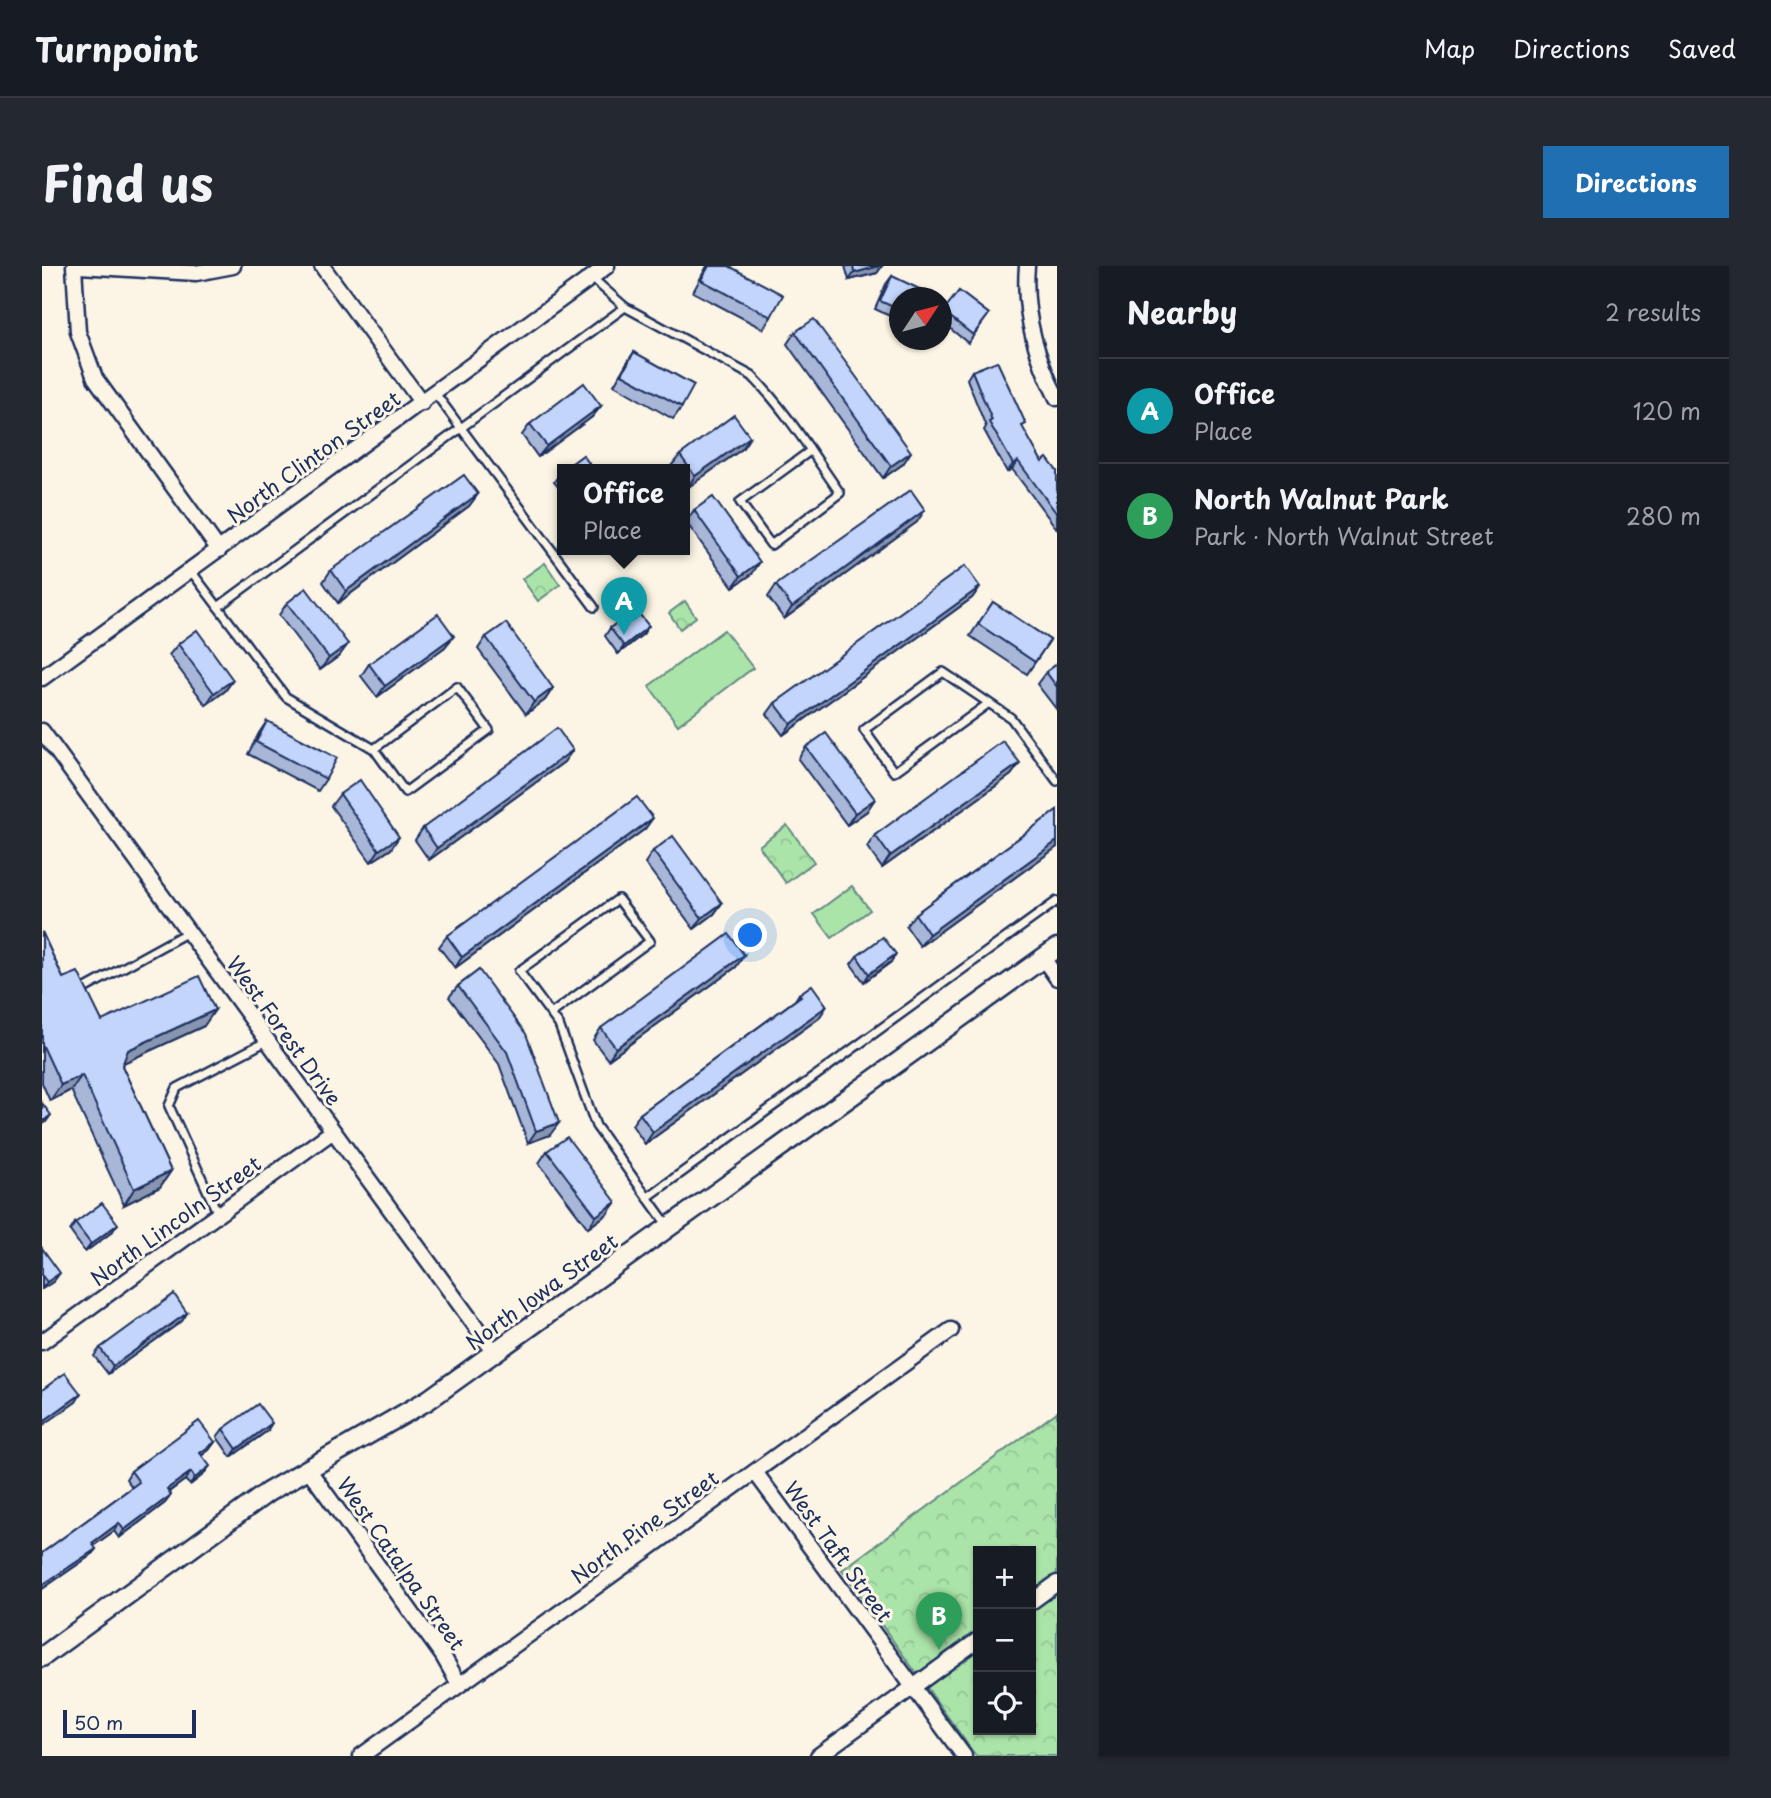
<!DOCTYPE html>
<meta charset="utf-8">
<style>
:root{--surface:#171b24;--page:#242831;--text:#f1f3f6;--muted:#9ea1a6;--line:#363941;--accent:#1f6fb2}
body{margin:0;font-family:"Playpen Sans",sans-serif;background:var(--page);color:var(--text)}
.controls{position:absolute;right:21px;bottom:21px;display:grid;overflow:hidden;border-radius:0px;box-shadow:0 2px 5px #0004}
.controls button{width:63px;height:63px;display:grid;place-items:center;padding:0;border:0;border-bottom:2px solid var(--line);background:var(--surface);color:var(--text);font:35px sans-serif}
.compass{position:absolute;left:847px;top:21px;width:63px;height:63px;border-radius:50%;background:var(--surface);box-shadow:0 2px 5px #0004;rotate:54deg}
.scale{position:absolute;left:21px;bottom:18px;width:133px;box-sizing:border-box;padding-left:7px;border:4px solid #1b2f5e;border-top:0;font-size:19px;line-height:24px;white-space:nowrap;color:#1b2f5e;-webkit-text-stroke:5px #fcf5e5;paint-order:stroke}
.you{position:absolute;left:709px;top:670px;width:24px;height:24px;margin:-18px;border:5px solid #fff;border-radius:50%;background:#1a73e8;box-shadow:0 0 0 10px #1a73e833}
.badge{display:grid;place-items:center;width:46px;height:46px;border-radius:50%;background:var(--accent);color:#fff;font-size:23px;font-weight:700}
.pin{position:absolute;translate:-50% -58px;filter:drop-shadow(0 2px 4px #0008)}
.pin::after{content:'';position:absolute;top:37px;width:24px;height:21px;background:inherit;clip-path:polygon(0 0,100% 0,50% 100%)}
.popup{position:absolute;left:515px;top:198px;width:133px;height:91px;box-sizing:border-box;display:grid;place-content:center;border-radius:0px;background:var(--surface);filter:drop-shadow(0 2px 5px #0005);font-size:23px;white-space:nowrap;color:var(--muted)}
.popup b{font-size:26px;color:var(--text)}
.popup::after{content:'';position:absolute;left:50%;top:100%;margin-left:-14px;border:14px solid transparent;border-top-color:var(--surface)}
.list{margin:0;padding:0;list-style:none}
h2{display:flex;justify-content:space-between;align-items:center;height:91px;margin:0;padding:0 28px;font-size:30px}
h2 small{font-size:23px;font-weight:400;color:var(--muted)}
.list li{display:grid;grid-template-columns:46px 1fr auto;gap:21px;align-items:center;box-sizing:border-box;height:105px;padding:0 28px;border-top:2px solid var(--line)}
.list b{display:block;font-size:26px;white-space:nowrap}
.list p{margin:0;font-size:23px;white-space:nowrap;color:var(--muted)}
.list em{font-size:23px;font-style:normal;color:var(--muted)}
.icon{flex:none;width:38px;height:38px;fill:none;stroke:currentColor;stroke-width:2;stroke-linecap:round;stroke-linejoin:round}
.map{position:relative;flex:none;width:1015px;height:1490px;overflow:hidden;border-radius:0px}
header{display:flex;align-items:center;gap:42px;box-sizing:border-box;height:98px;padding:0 35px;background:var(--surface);border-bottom:2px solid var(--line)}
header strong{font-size:33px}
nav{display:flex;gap:38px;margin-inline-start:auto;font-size:24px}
.intro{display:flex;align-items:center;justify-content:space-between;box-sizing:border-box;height:168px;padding:0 42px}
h1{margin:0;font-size:49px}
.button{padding:18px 32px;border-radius:0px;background:var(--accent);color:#fff;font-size:24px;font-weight:700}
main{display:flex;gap:42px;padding:0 42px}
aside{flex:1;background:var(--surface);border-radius:0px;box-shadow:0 2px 5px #0004}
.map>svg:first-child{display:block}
.park{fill:url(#park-crowns);stroke:#638a83;stroke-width:2;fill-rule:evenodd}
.garden{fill:#abe4a8;stroke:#638a83;stroke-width:2}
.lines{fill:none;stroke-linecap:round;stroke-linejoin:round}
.service-casing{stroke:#1b2f5e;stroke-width:12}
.minor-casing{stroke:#1b2f5e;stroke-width:19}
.tertiary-casing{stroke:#1b2f5e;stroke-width:23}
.service{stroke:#fcf5e5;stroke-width:7}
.minor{stroke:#fcf5e5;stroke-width:14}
.tertiary{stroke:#fcf5e5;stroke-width:18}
.wall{fill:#a8b7d8;stroke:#1b2f5e;stroke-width:2}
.shaded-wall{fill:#8895b0;stroke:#1b2f5e;stroke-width:2}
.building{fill:#c3d5fb;stroke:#1b2f5e;stroke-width:2}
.labels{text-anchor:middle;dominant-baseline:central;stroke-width:6;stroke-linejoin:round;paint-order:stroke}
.street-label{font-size:21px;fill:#1b2f5e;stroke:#fcf5e5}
</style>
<header>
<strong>Turnpoint</strong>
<nav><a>Map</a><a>Directions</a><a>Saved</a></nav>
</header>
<div class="intro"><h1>Find us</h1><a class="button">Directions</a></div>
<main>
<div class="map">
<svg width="1015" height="1490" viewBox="0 0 1015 1490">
<defs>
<pattern id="park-crowns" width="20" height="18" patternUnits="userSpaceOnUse" patternTransform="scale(1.75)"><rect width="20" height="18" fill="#abe4a8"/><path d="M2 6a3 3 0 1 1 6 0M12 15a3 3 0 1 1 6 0" fill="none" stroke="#93c493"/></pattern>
</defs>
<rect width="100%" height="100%" fill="#fcf5e5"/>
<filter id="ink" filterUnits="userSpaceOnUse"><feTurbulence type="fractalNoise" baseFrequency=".0143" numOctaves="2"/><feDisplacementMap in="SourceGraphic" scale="14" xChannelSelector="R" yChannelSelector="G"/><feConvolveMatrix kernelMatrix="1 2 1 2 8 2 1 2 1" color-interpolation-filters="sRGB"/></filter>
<g filter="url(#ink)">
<!-- park -->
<g class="park">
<path d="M503,297L518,319L496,335L480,313Z"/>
<path d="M643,335L654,351L638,363L627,347Z"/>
<path d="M745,559L772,596L744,617L717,580Z"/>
<path d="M1015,1146V1490H934L800,1304ZM936,1285H989V1464H936Z"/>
</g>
<!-- garden -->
<g class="garden">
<path d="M682,364L711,402L636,459L607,420Z"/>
<path d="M810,620L828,644L790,672L772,648Z"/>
</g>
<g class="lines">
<!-- service casing -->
<g class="service-casing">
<g id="service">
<path d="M550,12L583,41L710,110C744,144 770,187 798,227L729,279L698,236L768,185"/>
<path d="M393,127L552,341"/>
<path d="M149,305L244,431L332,483L363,526L447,464L415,421L332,483"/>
<path d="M176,341L583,41"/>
<path d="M947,437L852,506L822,464L901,406L969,452L1015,515"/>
<path d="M42,723L146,666"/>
<path d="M509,748L608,675L576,633L477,705L517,759L554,860L626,960"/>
<path d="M606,931L1015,635"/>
<path d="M176,948L127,840L135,822L225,775"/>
</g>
</g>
<!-- minor casing -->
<g class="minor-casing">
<g id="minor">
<path d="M32,0L36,66L53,112L177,284"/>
<path d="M37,0L154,7L191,0"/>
<path d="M280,0L380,137"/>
<path d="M985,0C981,47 994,91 1015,132"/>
<path d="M0,412L565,0"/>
<path d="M0,465L453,1087"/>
<path d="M1001,692L1015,712"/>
<path d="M0,1076L291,865"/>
<path d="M266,1203L401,1390L417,1418"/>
<path d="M713,1206L922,1490"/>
<path d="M989,1336L1015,1317"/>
<path d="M319,1490L909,1064"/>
<path d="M776,1490L936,1374"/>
</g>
</g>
<!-- tertiary casing -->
<g class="tertiary-casing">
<path id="tertiary" d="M0,1391L226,1226L386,1134L1015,682"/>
</g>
<!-- service -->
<use href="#service" class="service"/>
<!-- minor -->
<use href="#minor" class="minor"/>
<!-- tertiary -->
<use href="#tertiary" class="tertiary"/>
</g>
<!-- wall -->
<g class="wall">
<path d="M665,0H687L729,51L721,63L651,26Z"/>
<path d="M803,0H840L835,7L807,14Z"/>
<path d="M850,10L858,32V55L833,43L844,18Z"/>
<path d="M917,25L947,48L926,77L900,56V48Z"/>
<path d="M753,66L861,198L841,212L745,78Z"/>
<path d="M592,86L640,141L631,153L572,119L584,98Z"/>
<path d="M930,105L981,163L1000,196L1015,205V263L970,203L965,206L942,164L944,161L925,113Z"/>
<path d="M559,140L550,151L496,191L480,169L488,158Z"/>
<path d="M708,171L700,183L645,222L643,220V203H631L629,200L638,189Z"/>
<path d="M521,203V227L512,216Z"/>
<path d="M436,228L427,240L296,337L281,316L289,304Z"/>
<path d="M652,244L710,308L691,321L644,256Z"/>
<path d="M875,256L742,353L726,331L734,319Z"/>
<path d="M938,321L930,332L741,469L725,448L733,437Z"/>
<path d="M951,336L1008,374L985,408L928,370Z"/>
<path d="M245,337L306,378L297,390L278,404L237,349Z"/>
<path d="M568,362L601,368L576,388L563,370Z"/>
<path d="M444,371L511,422L503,434L484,448L436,383Z"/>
<path d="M136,378L191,414L183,425L164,439L127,389Z"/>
<path d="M403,381L335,431L319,410L327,398Z"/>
<path d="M1015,398V444L995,418L1004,406Z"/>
<path d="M225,455L284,513L276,525L206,488L217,467Z"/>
<path d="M764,481L825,545L805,559L756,493Z"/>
<path d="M522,496L387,594L373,574L381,562Z"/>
<path d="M978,497L969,509L840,602L825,581L833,569Z"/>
<path d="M298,528L349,583L329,596L289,540Z"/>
<path d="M1015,544V581L878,680L864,660L873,648Z"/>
<path d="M603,563L413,702L397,681L405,670Z"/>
<path d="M611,585L680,637L672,648L652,663L603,597Z"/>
<path d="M0,666L21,712L60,755L162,760L81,797L80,800L129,905L118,921L82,939L29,824L8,835L0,817Z"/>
<path d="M702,689L694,701L566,794L551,774L559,762Z"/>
<path d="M815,690L849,696L822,716L809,698Z"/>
<path d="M437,704L508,869L486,877L457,798L407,731L416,720Z"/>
<path d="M757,728L777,752L603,878L590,859L598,848L753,734Z"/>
<path d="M505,885L565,948L546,962L497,897Z"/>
<path d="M33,957L70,966L43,986L28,965Z"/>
<path d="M0,982L12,1015L0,1023Z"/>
<path d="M145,1047L140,1055L66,1108L52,1090L58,1082Z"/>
<path d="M181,1163L225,1165L189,1191L175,1171Z"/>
<path d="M173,1176L167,1184L159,1190L162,1208L148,1219L143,1214L127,1226L129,1229L123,1237L77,1272L72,1265L51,1280L54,1283L48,1290L0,1323V1287L90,1221L84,1213L89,1205Z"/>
</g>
<!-- shaded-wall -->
<g class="shaded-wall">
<path d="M837,0H840L835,7L807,14L812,7Z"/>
<path d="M559,140L550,151L496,191L505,180Z"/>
<path d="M708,171L700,183L645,222L653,210Z"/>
<path d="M869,186L861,198L841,212L849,200Z"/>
<path d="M976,195L970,203L965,206L971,198Z"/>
<path d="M436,228L427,240L296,337L304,325Z"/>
<path d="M883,244L875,256L742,353L750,341Z"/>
<path d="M718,296L710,308L691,321L699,310Z"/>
<path d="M938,321L930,332L741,469L749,458Z"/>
<path d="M607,360L601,368L576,388L582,380Z"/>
<path d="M412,370L403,381L335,431L343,420Z"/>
<path d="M306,378L297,390L278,404L287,392Z"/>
<path d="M191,414L183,425L164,439L172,427Z"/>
<path d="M511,422L503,434L484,448L492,436Z"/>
<path d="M531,484L522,496L387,594L395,582Z"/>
<path d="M978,497L969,509L840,602L848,590Z"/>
<path d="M833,533L825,545L805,559L813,547Z"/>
<path d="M611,552L603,563L413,702L420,691Z"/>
<path d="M357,571L349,583L329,596L337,584Z"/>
<path d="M1015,575V581L878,680L887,668Z"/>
<path d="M680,637L672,648L652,663L660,652Z"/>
<path d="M854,688L849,696L822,716L827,708Z"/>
<path d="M702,689L694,701L566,794L574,782Z"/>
<path d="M785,740L777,752L603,878L611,866Z"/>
<path d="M173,744L162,760L75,800L86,784Z"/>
<path d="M40,809L29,824L8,835L19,819Z"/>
<path d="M9,849L4,856L0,859V856Z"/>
<path d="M517,857L508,869L486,877L494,865Z"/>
<path d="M129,905L118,921L82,939L92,923Z"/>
<path d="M574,936L565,948L546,962L554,950Z"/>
<path d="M76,958L70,966L43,986L49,978Z"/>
<path d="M18,1007L12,1015L0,1023L5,1016Z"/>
<path d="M145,1047L140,1055L66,1108L71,1100Z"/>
<path d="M39,1128L34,1136L0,1160L3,1154Z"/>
<path d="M230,1157L225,1165L189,1191L195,1183Z"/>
<path d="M173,1176L167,1184L152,1195L158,1187Z"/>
<path d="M168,1200L162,1208L148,1219L153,1212Z"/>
<path d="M149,1206L143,1214L119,1231L125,1223Z"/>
<path d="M129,1229L123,1237L77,1272L82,1264Z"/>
<path d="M77,1257L72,1265L44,1285L50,1277Z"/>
<path d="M54,1283L48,1290L0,1323V1319Z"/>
</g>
<!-- building -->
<g class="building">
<path d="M667,0H687L741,29L729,51L659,14Z"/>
<path d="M811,0H837L812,7Z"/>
<path d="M850,10L888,28L886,32H858V44L838,35Z"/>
<path d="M917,25L947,48L931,69L901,45Z"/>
<path d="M772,53L869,186L849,200L753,66Z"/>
<path d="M592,86L652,119L640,141L580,108Z"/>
<path d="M955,95L984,158L980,160L1000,196L1005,192L1015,205V248L976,195L971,198L947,156L950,154L930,105Z"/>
<path d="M542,117L559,140L505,180L488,158Z"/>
<path d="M692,149L708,171L653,210L638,189Z"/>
<path d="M541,189L551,203H522Z"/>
<path d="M422,209L436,228L304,325L289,304Z"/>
<path d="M869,224L883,244L750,341L734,319Z"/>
<path d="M671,231L718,296L699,310L652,244Z"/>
<path d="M923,300L938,321L749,458L733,437Z"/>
<path d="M264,322L306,378L287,392L245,337Z"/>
<path d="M951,336L1008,374L993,396L936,358Z"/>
<path d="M593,343L607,360L582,380L568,362Z"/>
<path d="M396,348L412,370L343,420L327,398Z"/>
<path d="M464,357L511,422L492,436L444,371Z"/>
<path d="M155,364L191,414L172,427L136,378Z"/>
<path d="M1015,398V421L1004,406Z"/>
<path d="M225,455L295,492L284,513L214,476Z"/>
<path d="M515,462L531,484L395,582L381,562Z"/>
<path d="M784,467L833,533L813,547L764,481Z"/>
<path d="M961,475L978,497L848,590L833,569Z"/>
<path d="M318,514L357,571L337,584L298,528Z"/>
<path d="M595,531L611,552L420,691L405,670Z"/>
<path d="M1015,544V575L887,668L873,648Z"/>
<path d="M631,570L680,637L660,652L611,585Z"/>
<path d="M0,666L21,712L36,706L60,755L157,710L173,744L86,784L80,800L129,905L92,923L40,809L19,819L0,778Z"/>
<path d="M687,668L702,689L574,782L559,762Z"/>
<path d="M841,671L854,688L827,708L815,690Z"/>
<path d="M437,704L484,768L517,857L494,865L465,786L416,720Z"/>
<path d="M770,719L785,740L611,866L598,848L759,730L757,728Z"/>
<path d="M0,837L9,849L0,856Z"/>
<path d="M525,871L574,936L554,950L505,885Z"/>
<path d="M60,937L76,958L49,978L33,957Z"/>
<path d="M0,982L18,1007L5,1016L1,1011L0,1012Z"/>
<path d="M132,1028L145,1047L71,1100L58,1082Z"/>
<path d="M23,1107L39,1128L3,1154L0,1149V1124Z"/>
<path d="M216,1138L230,1157L195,1183L181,1163Z"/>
<path d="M157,1155L173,1176L158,1187L168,1200L153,1212L149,1206L125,1223L129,1229L82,1264L77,1257L50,1277L54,1283L0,1319V1287L97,1216L89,1205Z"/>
</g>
</g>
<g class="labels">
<!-- street labels -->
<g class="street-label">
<text transform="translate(271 190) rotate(-36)">North Clinton Street</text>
<text transform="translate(243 764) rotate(54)">West Forest Drive</text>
<text transform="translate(133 954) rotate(-36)">North Lincoln Street</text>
<text transform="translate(499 1025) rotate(-36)">North Iowa Street</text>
<text transform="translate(602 1260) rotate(-36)">North Pine Street</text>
<text transform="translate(797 1285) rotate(54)">West Taft Street</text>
<text transform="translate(360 1297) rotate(55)">West Catalpa Street</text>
</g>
</g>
</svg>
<div class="controls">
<button>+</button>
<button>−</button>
<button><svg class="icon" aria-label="locate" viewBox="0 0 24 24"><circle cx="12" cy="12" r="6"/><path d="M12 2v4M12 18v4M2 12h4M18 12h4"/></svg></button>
</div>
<svg class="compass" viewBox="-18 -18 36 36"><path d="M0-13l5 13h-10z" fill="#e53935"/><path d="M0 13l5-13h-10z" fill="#9ea1a6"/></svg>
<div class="scale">50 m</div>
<div class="you"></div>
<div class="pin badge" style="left:582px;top:369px;background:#0f9aa8">A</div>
<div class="popup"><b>Office</b>Place</div>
<div class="pin badge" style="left:897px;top:1384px;background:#2e9e5b">B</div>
</div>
<aside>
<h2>Nearby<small>2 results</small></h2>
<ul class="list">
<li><span class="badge" style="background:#0f9aa8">A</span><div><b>Office</b><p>Place</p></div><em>120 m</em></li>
<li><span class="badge" style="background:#2e9e5b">B</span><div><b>North Walnut Park</b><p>Park · North Walnut Street</p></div><em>280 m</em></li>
</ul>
</aside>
</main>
